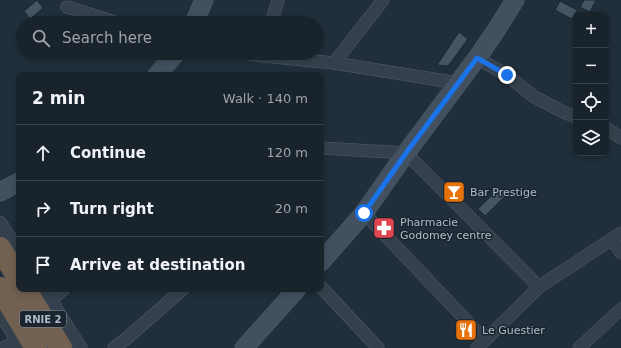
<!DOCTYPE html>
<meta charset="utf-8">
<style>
:root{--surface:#18232c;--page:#252f38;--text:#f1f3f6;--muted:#9fa4a9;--line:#364048}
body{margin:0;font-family:"DejaVu Sans",sans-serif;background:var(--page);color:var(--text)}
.controls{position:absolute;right:12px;top:12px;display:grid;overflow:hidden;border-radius:8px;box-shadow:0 2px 6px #0003}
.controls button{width:36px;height:36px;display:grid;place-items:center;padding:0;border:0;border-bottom:1px solid var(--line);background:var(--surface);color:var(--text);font:20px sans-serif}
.stop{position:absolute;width:12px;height:12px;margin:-9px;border:3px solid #1a73e8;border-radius:50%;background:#fff}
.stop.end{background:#1a73e8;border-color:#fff;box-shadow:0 1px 4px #0008}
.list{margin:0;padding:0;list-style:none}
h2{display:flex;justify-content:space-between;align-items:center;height:52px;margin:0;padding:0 16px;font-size:17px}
h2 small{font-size:13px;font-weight:400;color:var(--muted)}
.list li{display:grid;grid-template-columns:26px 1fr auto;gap:12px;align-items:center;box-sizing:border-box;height:56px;padding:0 16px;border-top:1px solid var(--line)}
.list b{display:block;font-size:15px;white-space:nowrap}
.list em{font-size:13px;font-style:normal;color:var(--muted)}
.icon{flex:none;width:22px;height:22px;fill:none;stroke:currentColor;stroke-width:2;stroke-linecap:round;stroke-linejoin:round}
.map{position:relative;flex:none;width:621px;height:348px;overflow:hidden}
.search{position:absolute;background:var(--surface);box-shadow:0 2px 6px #0003;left:16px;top:16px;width:308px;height:44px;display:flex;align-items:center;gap:10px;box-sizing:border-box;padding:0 14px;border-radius:22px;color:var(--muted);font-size:15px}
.panel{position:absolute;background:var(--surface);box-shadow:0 2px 6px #0003;left:16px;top:72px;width:308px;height:220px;border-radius:8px}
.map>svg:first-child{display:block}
.building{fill:#445563;stroke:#1b2732}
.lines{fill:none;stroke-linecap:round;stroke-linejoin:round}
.street-casing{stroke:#525e69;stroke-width:13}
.secondary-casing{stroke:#525e69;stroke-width:19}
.highway-casing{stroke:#3f4b56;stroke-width:23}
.street{stroke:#34404c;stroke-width:12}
.secondary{stroke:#42505f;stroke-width:18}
.highway{stroke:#726151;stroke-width:22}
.route{stroke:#1a73e8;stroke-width:5}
.labels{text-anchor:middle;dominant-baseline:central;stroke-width:3;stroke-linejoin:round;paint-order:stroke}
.shield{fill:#1a2530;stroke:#828e9a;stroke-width:1}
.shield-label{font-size:10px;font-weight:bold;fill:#afbbc8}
.poi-label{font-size:11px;fill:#afbbc8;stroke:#1a2530;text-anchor:start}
</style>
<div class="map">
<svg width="621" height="348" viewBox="0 0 621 348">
<rect width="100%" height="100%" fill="#202f3b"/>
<!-- building -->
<g class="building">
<path d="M37,0L43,8L30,19L24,11Z"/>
<path d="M584,0H596L590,12L580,7Z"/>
<path d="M560,1L577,10L572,19L555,10Z"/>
<path d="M459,32L468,39L448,66L437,65Z"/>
<path d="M499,188L506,195L485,216L478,209Z"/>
</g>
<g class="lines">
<!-- street casing -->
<g class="street-casing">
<g id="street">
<path d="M67,7L118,23"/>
<path d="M271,23L278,0"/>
<path d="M244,53L263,56L334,63L458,83"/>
<path d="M477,58L507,75L533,96L563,112L576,117"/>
<path d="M334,63L383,0"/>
<path d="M606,128L621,138"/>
<path d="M321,148L406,153L539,287"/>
<path d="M364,213L485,340"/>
<path d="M0,222L19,251"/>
<path d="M612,239L621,253"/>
<path d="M321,287L378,348"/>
<path d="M44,289L81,348"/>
<path d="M51,300L64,289"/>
<path d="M0,313L21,348"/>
<path d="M3,348L18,342"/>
<path d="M114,348L127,338L183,289"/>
<path d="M477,348L539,287L621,233"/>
<path d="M579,348L621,309"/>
</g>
</g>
<!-- secondary casing -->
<g class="secondary-casing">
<g id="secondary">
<path d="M194,23L204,0"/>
<path d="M157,75L176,53"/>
<path d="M0,192L19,182"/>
<path d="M321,262L364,213L406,153L477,58L495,32L515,0"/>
<path d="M244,348L297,289"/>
</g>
</g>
<!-- highway casing -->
<g class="highway-casing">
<g id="highway">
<path d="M0,248L19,279"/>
<path d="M0,288L36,348"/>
<path d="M25,289L61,348"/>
</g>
</g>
<!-- street -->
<use href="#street" class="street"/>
<!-- secondary -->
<use href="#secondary" class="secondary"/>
<!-- highway -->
<use href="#highway" class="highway"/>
</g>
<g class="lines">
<!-- route -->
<path class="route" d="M364,213L406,153L477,58L507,75"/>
</g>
<!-- icons -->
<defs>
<g id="bar-square" transform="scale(1.15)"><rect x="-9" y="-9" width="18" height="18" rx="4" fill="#e8710a" stroke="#1a2530"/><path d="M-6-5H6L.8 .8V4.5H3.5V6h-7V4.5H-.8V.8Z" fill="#fff"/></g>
<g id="pharmacy-square" transform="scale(1.15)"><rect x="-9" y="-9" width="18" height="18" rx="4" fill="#e0444e" stroke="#1a2530"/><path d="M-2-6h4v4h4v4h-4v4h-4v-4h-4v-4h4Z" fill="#fff"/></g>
<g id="restaurant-square" transform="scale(1.15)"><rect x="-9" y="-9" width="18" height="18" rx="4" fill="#e8710a" stroke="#1a2530"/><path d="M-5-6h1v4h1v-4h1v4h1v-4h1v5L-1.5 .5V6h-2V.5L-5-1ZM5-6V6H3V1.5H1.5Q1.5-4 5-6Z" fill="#fff"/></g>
</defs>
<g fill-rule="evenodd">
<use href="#bar-square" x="454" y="192"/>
<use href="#pharmacy-square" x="384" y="228"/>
<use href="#restaurant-square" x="466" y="330"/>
</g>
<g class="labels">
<!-- shield labels -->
<rect class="shield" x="20" y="311" width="46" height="16" rx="3"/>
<g class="shield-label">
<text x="43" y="319">RNIE 2</text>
</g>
<!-- poi labels -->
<g class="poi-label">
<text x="470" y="192">Bar Prestige</text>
<text x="400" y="222">Pharmacie<tspan x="400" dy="13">Godomey centre</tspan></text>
<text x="482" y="330">Le Guestier</text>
</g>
</g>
</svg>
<div class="controls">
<button>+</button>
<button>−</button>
<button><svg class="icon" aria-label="locate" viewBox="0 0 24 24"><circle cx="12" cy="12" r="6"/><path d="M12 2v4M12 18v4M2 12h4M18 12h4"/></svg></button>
<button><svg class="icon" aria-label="layers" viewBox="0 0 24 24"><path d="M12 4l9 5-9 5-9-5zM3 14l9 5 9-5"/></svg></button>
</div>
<div class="stop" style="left:364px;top:213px"></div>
<div class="stop end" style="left:507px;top:75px"></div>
<div class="search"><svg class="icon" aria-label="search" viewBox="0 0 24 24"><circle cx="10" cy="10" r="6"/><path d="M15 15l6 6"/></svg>Search here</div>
<section class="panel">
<h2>2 min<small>Walk · 140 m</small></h2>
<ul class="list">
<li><svg class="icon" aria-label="ahead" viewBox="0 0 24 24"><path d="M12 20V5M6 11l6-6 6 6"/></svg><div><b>Continue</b></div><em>120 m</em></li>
<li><svg class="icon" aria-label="right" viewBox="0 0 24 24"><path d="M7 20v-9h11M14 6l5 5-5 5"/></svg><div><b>Turn right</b></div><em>20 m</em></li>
<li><svg class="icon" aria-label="arrive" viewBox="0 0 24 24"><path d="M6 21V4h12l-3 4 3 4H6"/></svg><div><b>Arrive at destination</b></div></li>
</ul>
</section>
</div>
